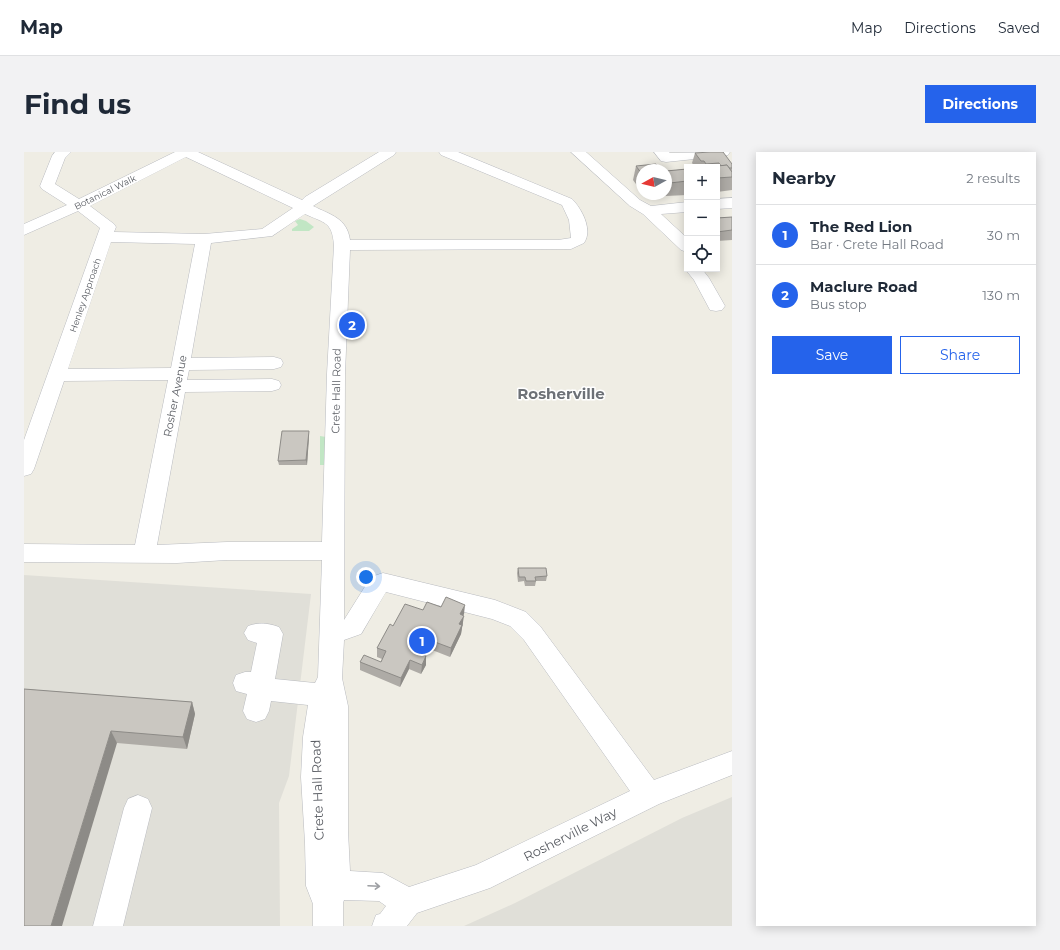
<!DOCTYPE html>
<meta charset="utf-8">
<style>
:root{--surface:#fff;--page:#f2f2f3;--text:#1f2937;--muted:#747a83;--line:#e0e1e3;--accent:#2563eb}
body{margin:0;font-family:Montserrat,sans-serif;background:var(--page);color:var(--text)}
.controls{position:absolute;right:12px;top:12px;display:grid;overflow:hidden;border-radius:0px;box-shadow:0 2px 10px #0003}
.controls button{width:36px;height:36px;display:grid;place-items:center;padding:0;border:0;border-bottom:1px solid var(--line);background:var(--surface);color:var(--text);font:20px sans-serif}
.compass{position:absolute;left:612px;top:12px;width:36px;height:36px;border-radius:50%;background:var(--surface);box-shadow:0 2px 10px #0003;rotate:262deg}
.you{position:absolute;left:342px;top:425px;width:14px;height:14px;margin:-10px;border:3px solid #fff;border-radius:50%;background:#1a73e8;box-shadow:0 0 0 6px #1a73e833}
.badge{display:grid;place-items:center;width:26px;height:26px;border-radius:50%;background:var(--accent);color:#fff;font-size:13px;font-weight:700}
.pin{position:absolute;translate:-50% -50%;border:2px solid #fff;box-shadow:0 1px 4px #0006}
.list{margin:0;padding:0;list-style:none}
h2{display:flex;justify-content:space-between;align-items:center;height:52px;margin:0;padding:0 16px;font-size:17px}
h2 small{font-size:13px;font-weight:400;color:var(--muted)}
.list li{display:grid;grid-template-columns:26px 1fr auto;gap:12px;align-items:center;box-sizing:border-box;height:60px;padding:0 16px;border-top:1px solid var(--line)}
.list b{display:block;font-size:15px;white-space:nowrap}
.list p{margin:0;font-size:13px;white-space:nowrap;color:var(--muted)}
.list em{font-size:13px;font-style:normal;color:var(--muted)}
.actions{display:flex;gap:8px;padding:12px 16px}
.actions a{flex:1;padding:9px 0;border:1px solid var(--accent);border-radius:0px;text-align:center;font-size:14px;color:var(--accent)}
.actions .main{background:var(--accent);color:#fff}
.icon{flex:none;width:22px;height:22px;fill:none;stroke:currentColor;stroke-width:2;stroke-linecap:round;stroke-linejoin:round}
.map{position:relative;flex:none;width:708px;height:774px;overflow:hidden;border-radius:0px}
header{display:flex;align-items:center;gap:24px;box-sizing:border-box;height:56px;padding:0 20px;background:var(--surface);border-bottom:1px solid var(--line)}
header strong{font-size:19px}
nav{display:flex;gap:22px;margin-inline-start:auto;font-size:14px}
.intro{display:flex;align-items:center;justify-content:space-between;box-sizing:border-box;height:96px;padding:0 24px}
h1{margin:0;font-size:28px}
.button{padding:10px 18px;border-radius:0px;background:var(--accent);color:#fff;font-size:14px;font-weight:700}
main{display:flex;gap:24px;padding:0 24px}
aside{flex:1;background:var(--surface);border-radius:0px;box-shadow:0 2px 10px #0003}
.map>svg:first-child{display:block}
.industrial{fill:#e0dfd8}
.green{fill:#c1e6c4}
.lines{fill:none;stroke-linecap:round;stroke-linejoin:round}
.minor-casing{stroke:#b9bbc0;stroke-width:1}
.minor{fill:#fff;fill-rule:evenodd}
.wall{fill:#aeaba6}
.shaded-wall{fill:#8d8b87}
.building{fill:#cac7c1;stroke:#8d8b87}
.oneway{stroke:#9d9fa3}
.labels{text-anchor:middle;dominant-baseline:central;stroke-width:3;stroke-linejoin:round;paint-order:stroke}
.far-street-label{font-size:9px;fill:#5c5f65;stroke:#fff}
.street-label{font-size:11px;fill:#5c5f65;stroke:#fff}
.near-street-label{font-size:13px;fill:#5c5f65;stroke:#fff}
.district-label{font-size:15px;font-weight:bold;fill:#6d7177;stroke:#fff}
</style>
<header>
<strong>Map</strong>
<nav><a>Map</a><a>Directions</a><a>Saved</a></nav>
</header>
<div class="intro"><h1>Find us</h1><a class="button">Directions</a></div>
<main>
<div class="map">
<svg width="708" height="774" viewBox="0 0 708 774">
<rect width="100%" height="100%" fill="#efede4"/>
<!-- industrial -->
<g class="industrial">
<path d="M0,423L287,442L265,624L255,651L256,774H0Z"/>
<path d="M708,645V774H440L491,751L658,666Z"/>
</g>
<!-- green -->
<g class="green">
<path d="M276,67L282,69L290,75L285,79H268V77L274,73L271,69Z"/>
<path d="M296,284L302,285L300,313H296Z"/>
</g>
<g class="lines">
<!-- minor casing -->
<g class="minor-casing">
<g id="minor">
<path d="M31,0H47L41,6L31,32L55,47L151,0H174L278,48L281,45L355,0H372L370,3L289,54C307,63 323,66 326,88H534L547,86L545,68L538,53L417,3L415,0H434L548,47C558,57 569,78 560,91L547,97L326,98L321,222L320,468L347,425L359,421L471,448L502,460L516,474L630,628L708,599V623L635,652L466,736L393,761L383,774H348L352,763L356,762L362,754L355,749L320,748L319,751V774H289V752L282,734L281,691L277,625L279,585L284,553L247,549L245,559L241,567L232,570L223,567L219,559L223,542L212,539L209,531L212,523L221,520H227L233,491L224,488L220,481L224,474C235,470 244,471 255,475L259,482L251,527L291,531L294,525L298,408H203L153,411L0,410V392L111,393L144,228L40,229L10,317L7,322L0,324V288L76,76L54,59L0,83V72L43,53L18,37L16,34L28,4ZM162,5L269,56L238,77L180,82L90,80L92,75L90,72L66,54ZM281,62C300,71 308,69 310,93L303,222L298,390H203L133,393L161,240L248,239L255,237L257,233L255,229L248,227L163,228L165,218L250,217L257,215L259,211L257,207L250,205L167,206L187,91L248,84ZM87,90L171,92L147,216L44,217ZM362,440L468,467L486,474L500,488L606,639L452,713L385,735L359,721L326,719L324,679V554L318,526L320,488L337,482Z"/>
<path d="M547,0H562L616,48L627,54L663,50V60L637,62L663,86V100L657,98L619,62L606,54Z"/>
<path d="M630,0H645L646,1L706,0L704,3L699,4L642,10L637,9Z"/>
<path d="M708,46V56L693,57V47Z"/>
<path d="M663,114V117H678L685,126L701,154L698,158L692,159L686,158L670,128L661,117Z"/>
<path d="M114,643L124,647L128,656L99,774H69L100,656L104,647Z"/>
</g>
</g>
<!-- minor -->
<use href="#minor" class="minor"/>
</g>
<!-- wall -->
<g class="wall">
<path d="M671,1L708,12V38L693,40V15H671L668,11Z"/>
<path d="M612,14L618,18V39H617L609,28Z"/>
<path d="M663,17V43L642,44L640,42H642V19Z"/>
<path d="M708,65V88L693,89V66Z"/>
<path d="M285,284L283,313H255L254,309Z"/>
<path d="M494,416L523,424L522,429H512L511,434H501L500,429L494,430L493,421Z"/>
<path d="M417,455L440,462L439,463V473L438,475L437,482L426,505L403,496L399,503L402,513L397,522L385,517L376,535L336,518V510H357L358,507L353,505V496L369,474L399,458Z"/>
<path d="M0,537L168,550L171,562L163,597L93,591Z"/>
</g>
<!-- shaded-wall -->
<g class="shaded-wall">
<path d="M285,279V284L283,313L282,308Z"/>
<path d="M441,453L440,462L435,471L436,462Z"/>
<path d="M440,464L437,482L426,505L427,496L435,472Z"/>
<path d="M403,487V496L395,511L396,502Z"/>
<path d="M402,504V513L397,522L398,513Z"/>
<path d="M386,508L385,517L376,535L377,526Z"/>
<path d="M168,550L171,562L163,597L159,585Z"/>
<path d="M87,579L93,591L38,774H27Z"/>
</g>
<!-- building -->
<g class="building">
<path d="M686,0H699L708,12V16H705L703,13L697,14L695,11L682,12L680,9H677L671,1Z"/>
<path d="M632,12L636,18H618V22L612,14Z"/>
<path d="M703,13L708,20V25L693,26V15H684Z"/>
<path d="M663,17V29L646,31L642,26V19Z"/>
<path d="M708,65V78L693,80V66Z"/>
<path d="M258,279H285L282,308L254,309Z"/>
<path d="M494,416H522L523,424L511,425L512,429H502L501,425H495Z"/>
<path d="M422,445L441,453L436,462L440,464L435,472L438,473L427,496L403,487L396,502L402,504L398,513L386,508L377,526L336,510L340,503L357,510L362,499L353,496L366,472L369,474L381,452L399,458L403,450L417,455Z"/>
<path d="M0,537L168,550L159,585L87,579L27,774H0Z"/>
</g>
<!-- one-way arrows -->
<defs><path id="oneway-shaft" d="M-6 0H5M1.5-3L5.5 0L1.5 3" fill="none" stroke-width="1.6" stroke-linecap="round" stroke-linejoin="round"/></defs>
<use class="oneway" href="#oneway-shaft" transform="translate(350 734) rotate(3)"/>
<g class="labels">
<!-- far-street labels -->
<g class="far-street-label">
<text transform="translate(81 40) rotate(-26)">Botanical Walk</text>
<text transform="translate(61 143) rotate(-71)">Henley Approach</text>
</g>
<!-- street labels -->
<g class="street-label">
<text transform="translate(312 239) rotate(-89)">Crete Hall Road</text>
<text transform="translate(151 244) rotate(-79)">Rosher Avenue</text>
</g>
<!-- near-street labels -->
<g class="near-street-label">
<text transform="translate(293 638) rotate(-92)">Crete Hall Road</text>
<text transform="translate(546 682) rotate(-27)">Rosherville Way</text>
</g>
<!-- district labels -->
<g class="district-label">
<text x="537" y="241">Rosherville</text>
</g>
</g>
</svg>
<div class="controls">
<button>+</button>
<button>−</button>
<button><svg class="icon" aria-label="locate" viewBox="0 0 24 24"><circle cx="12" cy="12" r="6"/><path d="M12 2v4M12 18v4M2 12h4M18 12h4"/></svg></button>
</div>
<svg class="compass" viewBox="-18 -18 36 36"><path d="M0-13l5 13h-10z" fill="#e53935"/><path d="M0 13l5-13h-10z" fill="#747a83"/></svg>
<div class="you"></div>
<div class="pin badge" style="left:398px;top:489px">1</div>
<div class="pin badge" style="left:328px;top:173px">2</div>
</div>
<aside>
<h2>Nearby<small>2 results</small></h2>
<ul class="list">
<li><span class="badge">1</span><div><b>The Red Lion</b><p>Bar · Crete Hall Road</p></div><em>30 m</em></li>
<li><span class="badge">2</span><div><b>Maclure Road</b><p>Bus stop</p></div><em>130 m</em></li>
</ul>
<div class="actions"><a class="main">Save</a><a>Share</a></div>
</aside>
</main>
